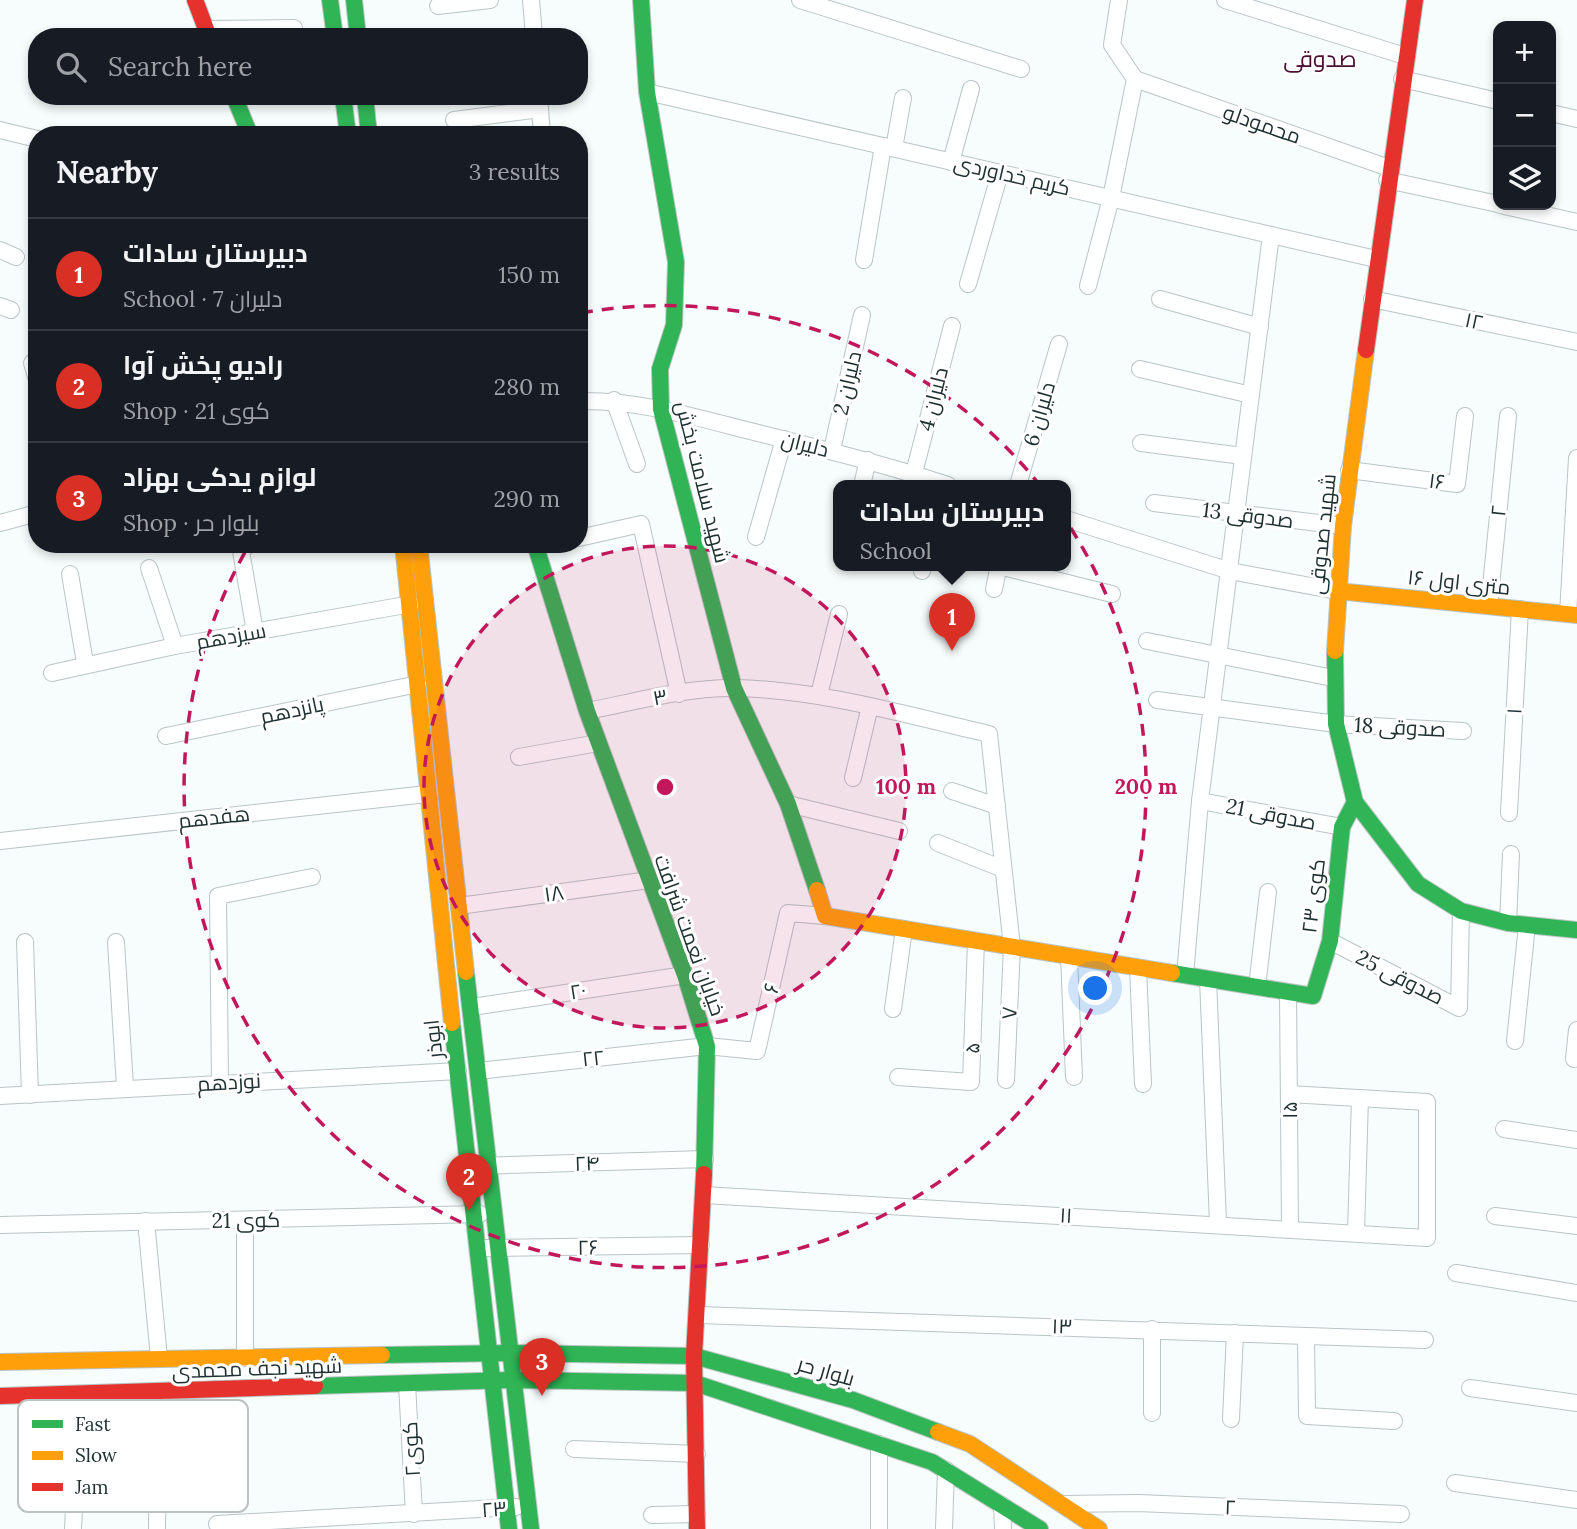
<!DOCTYPE html>
<meta charset="utf-8">
<style>
:root{--surface:#171b24;--page:#242831;--text:#f1f3f6;--muted:#9ea1a6;--line:#363941;--accent:#d93025}
body{margin:0;font-family:Lora,Cairo,serif;background:var(--page);color:var(--text)}
.controls{position:absolute;right:21px;top:21px;display:grid;overflow:hidden;border-radius:14px;box-shadow:0 4px 10px #0003}
.controls button{width:63px;height:63px;display:grid;place-items:center;padding:0;border:0;border-bottom:2px solid var(--line);background:var(--surface);color:var(--text);font:35px sans-serif}
.you{position:absolute;left:1096px;top:989px;width:24px;height:24px;margin:-18px;border:5px solid #fff;border-radius:50%;background:#1a73e8;box-shadow:0 0 0 10px #1a73e833}
.badge{display:grid;place-items:center;width:46px;height:46px;border-radius:50%;background:var(--accent);color:#fff;font-size:23px;font-weight:700}
.pin{position:absolute;translate:-50% -58px;filter:drop-shadow(0 2px 4px #0008)}
.pin::after{content:'';position:absolute;top:37px;width:24px;height:21px;background:inherit;clip-path:polygon(0 0,100% 0,50% 100%)}
.popup{position:absolute;left:833px;top:480px;width:238px;height:91px;box-sizing:border-box;display:grid;place-content:center;border-radius:14px;background:var(--surface);filter:drop-shadow(0 2px 5px #0005);font-size:23px;white-space:nowrap;color:var(--muted)}
.popup b{font-size:26px;color:var(--text)}
.popup::after{content:'';position:absolute;left:50%;top:100%;margin-left:-14px;border:14px solid transparent;border-top-color:var(--surface)}
.list{margin:0;padding:0;list-style:none}
h2{display:flex;justify-content:space-between;align-items:center;height:91px;margin:0;padding:0 28px;font-size:30px}
h2 small{font-size:23px;font-weight:400;color:var(--muted)}
.list li{display:grid;grid-template-columns:46px 1fr auto;gap:21px;align-items:center;box-sizing:border-box;height:112px;padding:0 28px;border-top:2px solid var(--line)}
.list b{display:block;font-size:26px;white-space:nowrap}
.list p{margin:0;font-size:23px;white-space:nowrap;color:var(--muted)}
.list em{font-size:23px;font-style:normal;color:var(--muted)}
.icon{flex:none;width:38px;height:38px;fill:none;stroke:currentColor;stroke-width:2;stroke-linecap:round;stroke-linejoin:round}
.map{position:relative;flex:none;width:1577px;height:1529px;overflow:hidden}
.search{position:absolute;background:var(--surface);box-shadow:0 4px 10px #0003;left:28px;top:28px;width:560px;height:77px;display:flex;align-items:center;gap:18px;box-sizing:border-box;padding:0 24px;border-radius:28px;color:var(--muted);font-size:26px}
.panel{position:absolute;background:var(--surface);box-shadow:0 4px 10px #0003;left:28px;top:126px;width:560px;height:427px;border-radius:28px}
.map>svg:first-child{display:block}
.lines{fill:none;stroke-linecap:round;stroke-linejoin:round}
.street-casing{stroke:#bac5c6;stroke-width:18}
.fast-casing{stroke:#bac5c6;stroke-width:18}
.slow-casing{stroke:#bac5c6;stroke-width:18}
.jam-casing{stroke:#bac5c6;stroke-width:18}
.street{stroke:#feffff;stroke-width:16}
.fast{stroke:#30b455;stroke-width:16}
.slow{stroke:#ff9f0a;stroke-width:16}
.jam{stroke:#e5322d;stroke-width:16}
.ring{fill:none;stroke:#c2185b;stroke-width:3.5;stroke-dasharray:12 9}
.labels{text-anchor:middle;dominant-baseline:central;stroke-width:6;stroke-linejoin:round;paint-order:stroke}
.street-label{font-size:21px;fill:#1e3031;stroke:#fff}
.neighbourhood-label{font-size:23px;fill:#4b0d31;stroke:#fff}
.key{fill:#fff;stroke:#bcc1c1;stroke-width:2}
.key-label{font-size:19px;fill:#1e3031}
.centre{fill:#c2185b;stroke:#fff;stroke-width:3.5}
.ring-label{font-size:21px;text-anchor:middle;font-weight:bold;fill:#c2185b;stroke:#fff;stroke-width:6;stroke-linejoin:round;paint-order:stroke}
</style>
<div class="map">
<svg width="1577" height="1529" viewBox="0 0 1577 1529">
<rect width="100%" height="100%" fill="#f7fcfc"/>
<g class="lines">
<!-- street casing -->
<g class="street-casing">
<g id="street">
<path d="M531,0L534,37"/>
<path d="M800,0L1021,69"/>
<path d="M1225,0L1405,56"/>
<path d="M438,6L490,0"/>
<path d="M206,29L294,28"/>
<path d="M1135,79L1389,168"/>
<path d="M1402,79L1498,101"/>
<path d="M647,92L1376,259"/>
<path d="M539,96L542,135"/>
<path d="M1551,113L1577,119"/>
<path d="M454,120L540,109"/>
<path d="M0,130L37,139"/>
<path d="M894,148L903,98"/>
<path d="M951,162L971,89"/>
<path d="M1387,180L1498,204"/>
<path d="M1500,205L1577,222"/>
<path d="M0,250L16,257"/>
<path d="M864,260L883,146"/>
<path d="M968,284L1000,173"/>
<path d="M1088,286L1111,198L1135,79L1112,45L1119,0"/>
<path d="M1160,299L1260,327"/>
<path d="M1372,299L1577,342"/>
<path d="M0,306L11,310"/>
<path d="M32,363L37,380"/>
<path d="M1140,369L1251,395"/>
<path d="M614,400L637,464"/>
<path d="M579,401C635,400 688,415 742,429C811,446 880,463 948,485"/>
<path d="M1141,443L1243,456"/>
<path d="M832,450L862,315"/>
<path d="M1349,470L1457,484L1465,416"/>
<path d="M914,473L952,326"/>
<path d="M862,485L868,460"/>
<path d="M1018,485L1059,344"/>
<path d="M1154,503L1343,526"/>
<path d="M1066,519L1230,571L1337,591"/>
<path d="M0,523L37,513"/>
<path d="M756,537L784,439"/>
<path d="M579,538L641,524L679,694"/>
<path d="M249,544L241,551L255,632"/>
<path d="M999,566L1112,594"/>
<path d="M149,568L175,646"/>
<path d="M922,571L924,565"/>
<path d="M70,574L85,663"/>
<path d="M994,589L999,565"/>
<path d="M1489,606L1508,416"/>
<path d="M1568,614L1577,458"/>
<path d="M1147,641L1333,678"/>
<path d="M52,673L175,646L411,604"/>
<path d="M819,695L839,614"/>
<path d="M1157,700L1336,724L1463,731"/>
<path d="M587,711C635,702 687,687 736,688C822,690 906,715 989,734L1012,947L1006,1080"/>
<path d="M166,736L418,684"/>
<path d="M519,757L598,743"/>
<path d="M853,778L870,706"/>
<path d="M952,791L997,806"/>
<path d="M1200,801L1342,827"/>
<path d="M788,804L899,831"/>
<path d="M1509,813L1520,609"/>
<path d="M0,841L427,794"/>
<path d="M938,843L1003,869"/>
<path d="M459,906L649,880"/>
<path d="M1508,923L1511,854"/>
<path d="M1330,941L1459,1008L1461,911"/>
<path d="M25,942L30,1095"/>
<path d="M116,942L125,1087"/>
<path d="M1069,956L1074,1077"/>
<path d="M1138,968L1143,1084"/>
<path d="M1185,975L1200,801L1271,235"/>
<path d="M1208,979L1218,1223"/>
<path d="M1257,987L1268,892"/>
<path d="M1288,992L1290,1228"/>
<path d="M472,1007L685,975"/>
<path d="M893,1009L904,929"/>
<path d="M1515,1041L1527,925"/>
<path d="M1574,1059L1577,1030"/>
<path d="M478,1071L707,1046L757,1051L788,913L825,916"/>
<path d="M898,1077L971,1082L976,941"/>
<path d="M220,1082L218,896L312,877"/>
<path d="M0,1096L458,1071"/>
<path d="M1504,1129L1577,1140"/>
<path d="M477,1166L705,1159"/>
<path d="M704,1195L1427,1238V1102L1289,1094"/>
<path d="M1495,1216L1577,1226"/>
<path d="M146,1221L159,1358"/>
<path d="M0,1225L480,1214"/>
<path d="M1356,1232L1360,1098"/>
<path d="M486,1248L701,1245"/>
<path d="M1456,1273L1577,1293"/>
<path d="M698,1315L1425,1340"/>
<path d="M1306,1336L1307,1416L1394,1421"/>
<path d="M245,1358V1220"/>
<path d="M407,1384L414,1514"/>
<path d="M1470,1388L1577,1403"/>
<path d="M1152,1413V1329"/>
<path d="M1231,1419L1235,1333"/>
<path d="M879,1444V1529"/>
<path d="M574,1449L697,1454"/>
<path d="M1455,1483L1577,1500"/>
<path d="M1061,1504L1138,1503L1401,1514"/>
<path d="M1002,1505L1003,1529"/>
<path d="M652,1515L697,1514"/>
<path d="M217,1524L516,1507"/>
<path d="M73,1529L80,1394"/>
<path d="M157,1529L159,1391"/>
<path d="M944,1529L946,1470"/>
</g>
</g>
<!-- fast casing -->
<g class="fast-casing">
<g id="fast">
<path d="M330,0L335,37"/>
<path d="M354,0L358,37"/>
<path d="M641,0L647,92L676,262L674,325L660,369L661,409L734,688L788,804L817,890"/>
<path d="M234,96L250,135"/>
<path d="M343,96L348,135"/>
<path d="M365,96L369,135"/>
<path d="M535,544L587,711L685,975L707,1046L704,1174"/>
<path d="M1335,651L1336,724L1355,802L1418,884L1461,911L1508,923L1577,930"/>
<path d="M466,972L531,1529"/>
<path d="M1172,973L1313,996L1330,941L1342,827L1355,802"/>
<path d="M452,1023L509,1529"/>
<path d="M382,1355L511,1353L694,1356L853,1400L938,1432"/>
<path d="M315,1386L514,1380L695,1383L932,1462L1040,1529"/>
</g>
</g>
<!-- slow casing -->
<g class="slow-casing">
<g id="slow">
<path d="M403,544L452,1023"/>
<path d="M419,544L466,972"/>
<path d="M1337,591L1577,615"/>
<path d="M1335,651L1343,526L1366,350"/>
<path d="M817,890L825,916L1172,973"/>
<path d="M0,1362L382,1355"/>
<path d="M938,1432L970,1444L1099,1529"/>
</g>
</g>
<!-- jam casing -->
<g class="jam-casing">
<g id="jam">
<path d="M195,0L209,37"/>
<path d="M1366,350L1415,0"/>
<path d="M0,1396L315,1386"/>
<path d="M697,1529L694,1356L704,1174"/>
</g>
</g>
<!-- street -->
<use href="#street" class="street"/>
<!-- fast -->
<use href="#fast" class="fast"/>
<!-- slow -->
<use href="#slow" class="slow"/>
<!-- jam -->
<use href="#jam" class="jam"/>
</g>
<!-- distance rings -->
<circle cx="665" cy="787" r="241" fill="#c2185b" fill-opacity=".12"/>
<g class="ring">
<circle cx="665" cy="787" r="241"/>
<path d="M581 313A481 481 0 1 1 248 547"/>
</g>
<g class="labels">
<!-- street labels -->
<g class="street-label">
<text transform="translate(1262 124) rotate(19)">محمودلو</text>
<text transform="translate(1012 175) rotate(13)">کریم خداوردی</text>
<text transform="translate(1474 321) rotate(12)">۱۲</text>
<text transform="translate(847 383) rotate(-77)">دلیران 2</text>
<text transform="translate(933 399) rotate(-76)">دلیران 4</text>
<text transform="translate(1039 414) rotate(-74)">دلیران 6</text>
<text transform="translate(805 444) rotate(14)">دلیران</text>
<text transform="translate(1437 481) rotate(7)">۱۶</text>
<text transform="translate(703 482) rotate(76)">شهید سلامت بخش</text>
<text transform="translate(1498 511) rotate(-84)">۲</text>
<text transform="translate(1248 515) rotate(7)">صدوقی 13</text>
<text transform="translate(1322 534) rotate(-84)">شهید صدوقی</text>
<text transform="translate(1459 582) rotate(6)">۱۶ متری اول</text>
<text transform="translate(231 636) rotate(-10)">سیزدهم</text>
<text transform="translate(660 697) rotate(-10)">۳</text>
<text transform="translate(292 710) rotate(-12)">پانزدهم</text>
<text transform="translate(1514 711) rotate(-87)">۱</text>
<text transform="translate(1400 727) rotate(3)">صدوقی 18</text>
<text transform="translate(1271 814) rotate(11)">صدوقی 21</text>
<text transform="translate(214 817) rotate(-6)">هفدهم</text>
<text transform="translate(554 893) rotate(-8)">۱۸</text>
<text transform="translate(1313 896) rotate(-83)">کوی ۲۳</text>
<text transform="translate(690 935) rotate(70)">خیابان نعمت شرافت</text>
<text transform="translate(1400 977) rotate(27)">صدوقی 25</text>
<text transform="translate(771 988) rotate(-77)">۶</text>
<text transform="translate(578 991) rotate(-9)">۲۰</text>
<text transform="translate(1009 1013) rotate(-88)">۷</text>
<text transform="translate(433 1039) rotate(-96)">ابوذر</text>
<text transform="translate(972 1048) rotate(-88)">۵</text>
<text transform="translate(593 1058) rotate(-6)">۲۲</text>
<text transform="translate(229 1082) rotate(-3)">نوزدهم</text>
<text transform="translate(1289 1110) rotate(-90)">۱۵</text>
<text transform="translate(587 1163) rotate(-2)">۲۴</text>
<text transform="translate(1066 1215) rotate(3)">۱۱</text>
<text transform="translate(246 1220) rotate(-1)">کوی 21</text>
<text transform="translate(588 1247) rotate(-1)">۲۶</text>
<text transform="translate(1062 1326) rotate(2)">۱۳</text>
<text transform="translate(257 1368) rotate(-2)">شهید نجف محمدی</text>
<text transform="translate(826 1371) rotate(16)">بلوار حر</text>
<text transform="translate(411 1449) rotate(-93)">کوی۲</text>
<text transform="translate(1230 1507) rotate(2)">۲</text>
<text transform="translate(494 1509) rotate(-4)">۲۳</text>
</g>
<!-- neighbourhood labels -->
<g class="neighbourhood-label">
<text x="1320" y="58">صدوقی</text>
</g>
</g>
<!-- legend -->
<rect x="18" y="1400" width="230" height="112" rx="10" class="key"/>
<rect x="32" y="1420" width="31" height="8" fill="#30b455"/>
<rect x="32" y="1451" width="31" height="9" fill="#ff9f0a"/>
<rect x="32" y="1483" width="31" height="8" fill="#e5322d"/>
<g class="key-label">
<text x="75" y="1431">Fast</text>
<text x="75" y="1462">Slow</text>
<text x="75" y="1494">Jam</text>
</g>
<circle cx="665" cy="787" r="10" class="centre"/>
<g class="ring-label">
<text x="906" y="794">100 m</text>
<text x="1146" y="794">200 m</text>
</g>
</svg>
<div class="controls">
<button>+</button>
<button>−</button>
<button><svg class="icon" aria-label="layers" viewBox="0 0 24 24"><path d="M12 4l9 5-9 5-9-5zM3 14l9 5 9-5"/></svg></button>
</div>
<div class="you"></div>
<div class="pin badge" style="left:952px;top:651px">1</div>
<div class="popup"><b>دبیرستان سادات</b>School</div>
<div class="pin badge" style="left:469px;top:1211px">2</div>
<div class="pin badge" style="left:542px;top:1396px">3</div>
<div class="search"><svg class="icon" aria-label="search" viewBox="0 0 24 24"><circle cx="10" cy="10" r="6"/><path d="M15 15l6 6"/></svg>Search here</div>
<section class="panel">
<h2>Nearby<small>3 results</small></h2>
<ul class="list">
<li><span class="badge">1</span><div><b>دبیرستان سادات</b><p>School · دلیران 7</p></div><em>150 m</em></li>
<li><span class="badge">2</span><div><b>رادیو پخش آوا</b><p>Shop · کوی 21</p></div><em>280 m</em></li>
<li><span class="badge">3</span><div><b>لوازم یدکی بهزاد</b><p>Shop · بلوار حر</p></div><em>290 m</em></li>
</ul>
</section>
</div>
